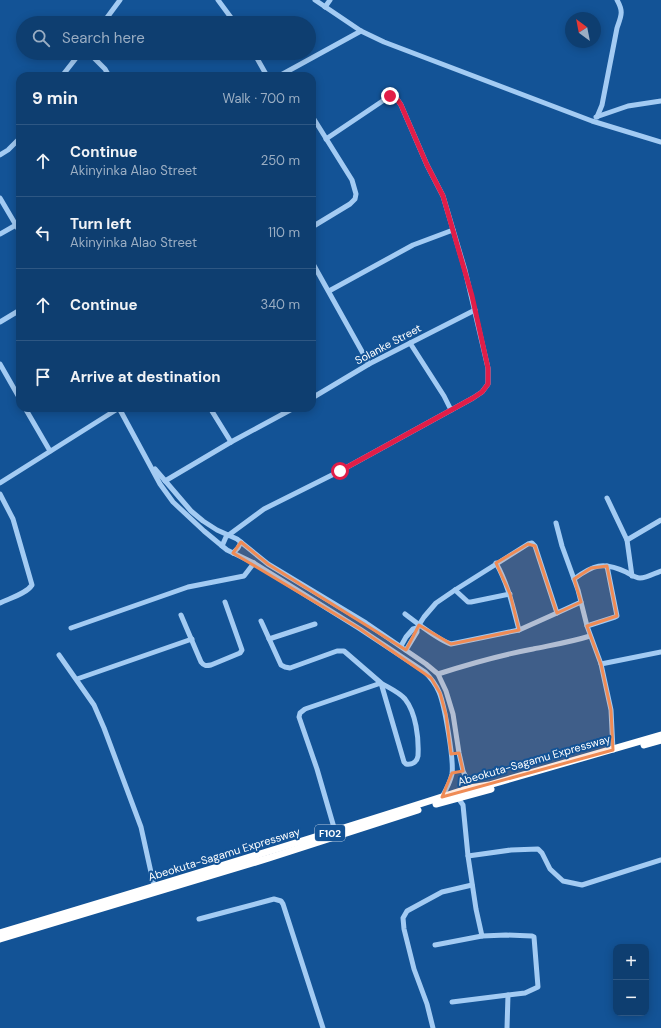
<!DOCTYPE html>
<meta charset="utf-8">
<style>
:root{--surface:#0e3e70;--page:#174575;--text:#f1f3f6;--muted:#9baec3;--line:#2e5783}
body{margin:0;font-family:"DM Sans",sans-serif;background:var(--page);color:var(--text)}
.controls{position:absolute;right:12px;bottom:12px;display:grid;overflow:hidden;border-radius:8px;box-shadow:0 2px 10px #0003}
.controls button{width:36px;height:36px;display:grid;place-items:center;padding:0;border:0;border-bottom:1px solid var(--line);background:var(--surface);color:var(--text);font:20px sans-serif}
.compass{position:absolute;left:565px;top:12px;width:36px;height:36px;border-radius:50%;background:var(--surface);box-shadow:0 2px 10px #0003;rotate:328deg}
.stop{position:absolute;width:12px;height:12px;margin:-9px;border:3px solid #e11d48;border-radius:50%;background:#fff}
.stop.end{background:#e11d48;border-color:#fff;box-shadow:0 1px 4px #0008}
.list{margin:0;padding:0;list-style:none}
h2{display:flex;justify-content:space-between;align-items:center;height:52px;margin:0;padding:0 16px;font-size:17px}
h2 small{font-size:13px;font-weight:400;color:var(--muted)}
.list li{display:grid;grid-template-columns:26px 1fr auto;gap:12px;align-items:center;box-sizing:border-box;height:72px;padding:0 16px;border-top:1px solid var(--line)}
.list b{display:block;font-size:15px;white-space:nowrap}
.list p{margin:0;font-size:13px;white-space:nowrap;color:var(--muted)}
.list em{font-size:13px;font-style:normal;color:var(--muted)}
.icon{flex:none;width:22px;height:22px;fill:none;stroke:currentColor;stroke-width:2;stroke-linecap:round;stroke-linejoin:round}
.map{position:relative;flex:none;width:661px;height:1028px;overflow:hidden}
.search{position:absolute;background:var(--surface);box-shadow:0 2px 10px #0003;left:16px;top:16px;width:300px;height:44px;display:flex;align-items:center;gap:10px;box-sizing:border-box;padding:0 14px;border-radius:22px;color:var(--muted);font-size:15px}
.panel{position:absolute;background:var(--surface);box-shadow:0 2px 10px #0003;left:16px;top:72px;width:300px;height:340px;border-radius:12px}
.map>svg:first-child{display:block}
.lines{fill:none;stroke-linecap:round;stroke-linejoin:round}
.minor{stroke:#a3cbf3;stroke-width:5}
.highway{stroke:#fff;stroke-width:7}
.route{stroke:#e11d48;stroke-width:5}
.marked{fill:#ef8b55;fill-opacity:0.2;stroke:#ef8b55;stroke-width:3;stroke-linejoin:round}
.labels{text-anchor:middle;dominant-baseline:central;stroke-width:4;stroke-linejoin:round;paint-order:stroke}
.shield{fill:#135396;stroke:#b8cbe0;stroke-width:1}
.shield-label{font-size:10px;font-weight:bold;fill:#fff}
.street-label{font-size:11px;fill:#fff;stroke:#135396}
</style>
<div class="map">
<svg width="661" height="1028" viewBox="0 0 661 1028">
<rect width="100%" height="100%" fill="#135396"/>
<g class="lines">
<!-- minor -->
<g class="minor">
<path d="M218,0L235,23"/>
<path d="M315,0L361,31L384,42L592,121L661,142"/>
<path d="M325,7L330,0"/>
<path d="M103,23L120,0"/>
<path d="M89,53L105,69L109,76"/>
<path d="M254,53L267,76"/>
<path d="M62,76L80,53"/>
<path d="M279,76L361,31"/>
<path d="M312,116L352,180L356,194L355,199L350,204L312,227"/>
<path d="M596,117L628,106L661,101"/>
<path d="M597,117L602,105L617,28C621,16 624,12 617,0"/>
<path d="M0,155L8,150L20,138"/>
<path d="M0,198L20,232"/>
<path d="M0,234L16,225"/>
<path d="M312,262L369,364"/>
<path d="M329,291L413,245L453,230"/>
<path d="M0,322L20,310"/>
<path d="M410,343L444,396L451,410"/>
<path d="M0,364L20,399"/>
<path d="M312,398L369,364L475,310"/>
<path d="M25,408L50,451"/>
<path d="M119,408L160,484L173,502L204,531L227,550L254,563L360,629L425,672C431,678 436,685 439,692C445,706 454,761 452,774C450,783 446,790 442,797"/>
<path d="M210,408L231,442"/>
<path d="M155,469L191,511L203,521L217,530L237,539L268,564L366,623L426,664L438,674L446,691L453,714L459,753L463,771L472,790"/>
<path d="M165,481L231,442L294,408"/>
<path d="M0,483L119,408"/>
<path d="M0,494L13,519L32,585C26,594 10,598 0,603"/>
<path d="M607,498L627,540L632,576"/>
<path d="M556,523L562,546L578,590L587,626L601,664L611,710L613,750"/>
<path d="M627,540L661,520"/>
<path d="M222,546L226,537L264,509L340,471L473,398L482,392L488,384V368L465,270L443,196L427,165L401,105L397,99L390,96L326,139"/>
<path d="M233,553L238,548L241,542"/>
<path d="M496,563C508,584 513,607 519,630"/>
<path d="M574,579C593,565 603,561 626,572C630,574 635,578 640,578C647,578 655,573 661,571"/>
<path d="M455,590L468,602H471L510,594"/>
<path d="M405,614C417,623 438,640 451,644L519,630L557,613"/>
<path d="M181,615L201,662C204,666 206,666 211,665L240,653L242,650L225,602"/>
<path d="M261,621L281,665L285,667L290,668L337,651H344L381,683L404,762L406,764C412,765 417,762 418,756C419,738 416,713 405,699C399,692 389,688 381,683L305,709L300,713L299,717L317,769L335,831"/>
<path d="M587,626L615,617L617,616L607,566"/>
<path d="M71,628L188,587L244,576L254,563"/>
<path d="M269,639L315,624"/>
<path d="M401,646L406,637L413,629L417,628L424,617L436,603L455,590L528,544L532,543L535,546L557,613L581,602"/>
<path d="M406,650L417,632V628"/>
<path d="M59,655L94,705L104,728L141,827L154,886"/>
<path d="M601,664L661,652"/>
<path d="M438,674C469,664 501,655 533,649C552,645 571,642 590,636"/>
<path d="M77,679L192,639"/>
<path d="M468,856L511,850L538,849L542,853L550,869L563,881L582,885L661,860"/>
<path d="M199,919L274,899L281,901L283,904L323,1028"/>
<path d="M435,945L482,936"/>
<path d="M452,1002L525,993L538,987L534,937L532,936L506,935L482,936L476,909L468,856L463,805L458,798"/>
<path d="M433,1028L427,1004L414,969L404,929L403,918L407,911L442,892L472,885"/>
<path d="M507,1028L508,995"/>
</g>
<!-- highway -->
<g class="highway">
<path d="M644,745L661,740"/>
<path d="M436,804L491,789"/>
<path d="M0,933C157,886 314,838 470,788L489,785L661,735"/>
<path d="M0,939L269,858L418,810"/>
</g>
</g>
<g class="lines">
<!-- route -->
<path class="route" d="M340,471L473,398L482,392L488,384V368L472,296L443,196L427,165L401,105L397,99L390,96"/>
</g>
<!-- marked area -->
<path class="marked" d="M241,542L268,564L406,650L419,625L451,644L519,630L510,594L496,563L528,544L535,546L557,613L581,602L574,579L591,568L607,566L617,616L587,626L601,664L611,710L613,750L442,797L452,773L463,771L459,753L451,754L446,715L440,693L431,678L360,629L233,553Z"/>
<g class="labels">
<!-- shield labels -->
<rect class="shield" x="315" y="825" width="30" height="16" rx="3"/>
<g class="shield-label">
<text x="330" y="833">F102</text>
</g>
<!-- street labels -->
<g class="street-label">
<text transform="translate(388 344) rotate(-28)">Solanke Street</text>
<text transform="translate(534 760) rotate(-16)">Abeokuta-Sagamu Expressway</text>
<text transform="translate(224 854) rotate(-17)">Abeokuta-Sagamu Expressway</text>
</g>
</g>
</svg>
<div class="controls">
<button>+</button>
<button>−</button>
</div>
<svg class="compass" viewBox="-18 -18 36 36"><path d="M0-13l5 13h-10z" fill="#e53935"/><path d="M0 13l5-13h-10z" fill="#9baec3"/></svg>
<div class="stop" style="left:340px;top:471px"></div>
<div class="stop end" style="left:390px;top:96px"></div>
<div class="search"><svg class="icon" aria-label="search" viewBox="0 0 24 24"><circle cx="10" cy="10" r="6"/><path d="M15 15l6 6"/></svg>Search here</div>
<section class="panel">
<h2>9 min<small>Walk · 700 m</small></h2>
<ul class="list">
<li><svg class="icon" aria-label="ahead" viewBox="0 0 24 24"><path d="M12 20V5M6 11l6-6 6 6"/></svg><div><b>Continue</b><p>Akinyinka Alao Street</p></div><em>250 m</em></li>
<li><svg class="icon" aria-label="left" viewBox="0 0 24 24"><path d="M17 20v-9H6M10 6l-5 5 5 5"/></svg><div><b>Turn left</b><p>Akinyinka Alao Street</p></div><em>110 m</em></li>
<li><svg class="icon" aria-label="ahead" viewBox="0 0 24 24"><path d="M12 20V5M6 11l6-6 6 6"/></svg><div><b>Continue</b></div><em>340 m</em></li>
<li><svg class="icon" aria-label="arrive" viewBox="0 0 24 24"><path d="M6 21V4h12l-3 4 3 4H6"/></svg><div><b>Arrive at destination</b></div></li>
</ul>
</section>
</div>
